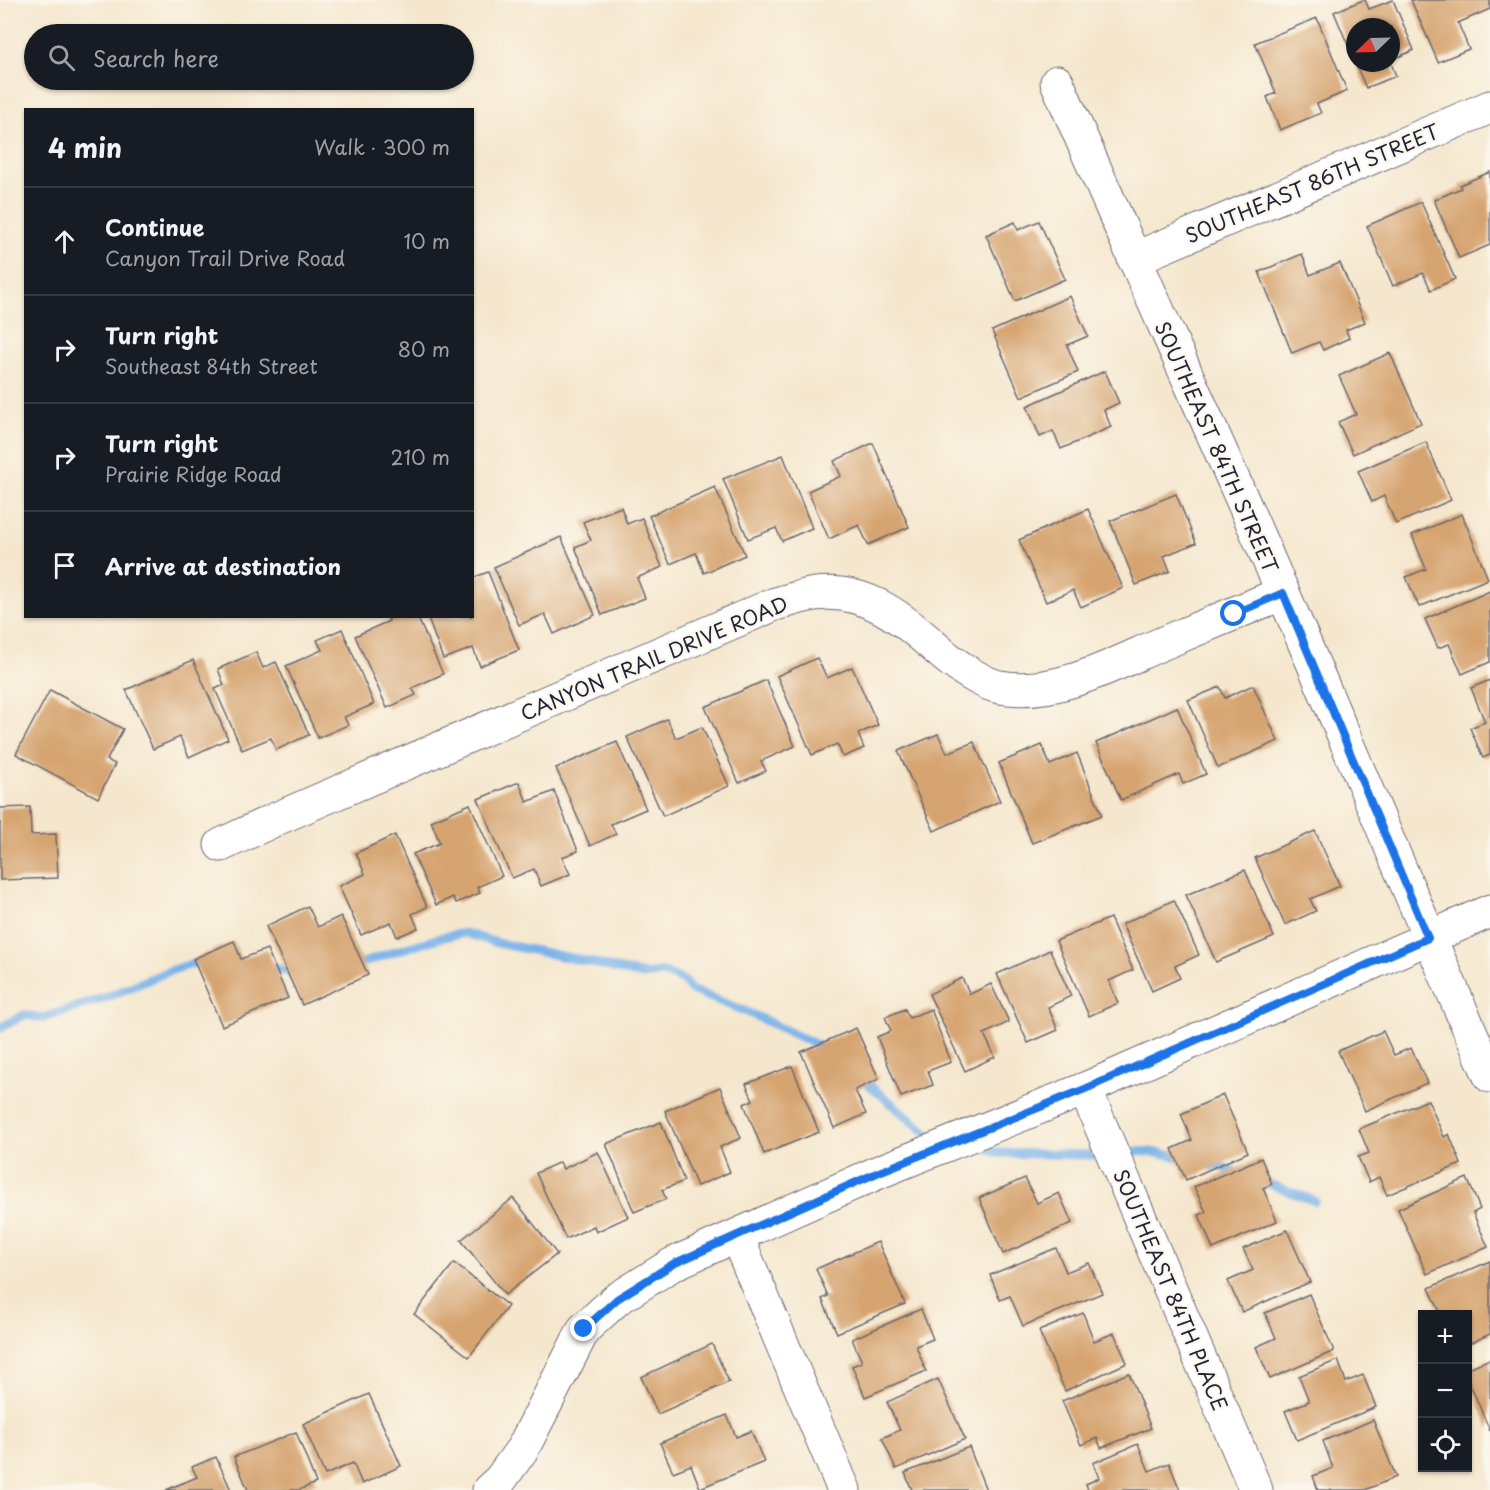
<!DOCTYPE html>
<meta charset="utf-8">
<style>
:root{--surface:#171b24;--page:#20242c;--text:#f1f3f6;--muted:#9ea1a6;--line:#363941}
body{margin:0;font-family:"Playpen Sans",sans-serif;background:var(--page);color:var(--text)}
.controls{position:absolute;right:18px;bottom:18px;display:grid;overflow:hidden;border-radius:0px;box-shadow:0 2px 4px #0004}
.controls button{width:54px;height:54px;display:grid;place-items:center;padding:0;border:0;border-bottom:2px solid var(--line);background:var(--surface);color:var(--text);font:30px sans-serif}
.compass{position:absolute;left:1346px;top:18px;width:54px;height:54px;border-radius:50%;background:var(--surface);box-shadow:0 2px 4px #0004;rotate:247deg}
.stop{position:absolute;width:18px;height:18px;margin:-14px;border:4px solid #1a73e8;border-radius:50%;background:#fff}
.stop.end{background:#1a73e8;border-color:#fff;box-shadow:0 2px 6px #0008}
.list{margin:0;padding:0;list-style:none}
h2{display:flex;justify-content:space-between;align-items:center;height:78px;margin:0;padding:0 24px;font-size:26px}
h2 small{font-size:20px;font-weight:400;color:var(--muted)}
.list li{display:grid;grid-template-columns:39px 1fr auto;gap:18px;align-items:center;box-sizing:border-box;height:108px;padding:0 24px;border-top:2px solid var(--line)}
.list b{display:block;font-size:22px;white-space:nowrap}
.list p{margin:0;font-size:20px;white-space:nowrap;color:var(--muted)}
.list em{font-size:20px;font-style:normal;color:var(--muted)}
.icon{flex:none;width:33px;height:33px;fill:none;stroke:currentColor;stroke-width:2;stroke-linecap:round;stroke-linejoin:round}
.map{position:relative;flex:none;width:1490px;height:1490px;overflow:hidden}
.search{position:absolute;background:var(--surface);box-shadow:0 2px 4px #0004;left:24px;top:24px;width:450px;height:66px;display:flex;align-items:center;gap:15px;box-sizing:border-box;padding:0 21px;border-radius:33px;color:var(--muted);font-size:22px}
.panel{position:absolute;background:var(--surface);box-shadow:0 2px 4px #0004;left:24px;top:108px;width:450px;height:510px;border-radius:0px}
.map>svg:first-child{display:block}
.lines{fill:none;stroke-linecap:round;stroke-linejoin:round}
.stream{stroke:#79b2e9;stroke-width:9}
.building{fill:#d6a471}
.minor-casing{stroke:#6c676e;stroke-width:35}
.minor{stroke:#fff;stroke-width:33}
.route{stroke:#1a73e8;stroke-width:8}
.labels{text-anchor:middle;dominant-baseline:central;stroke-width:4.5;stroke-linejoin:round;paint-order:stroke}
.street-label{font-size:20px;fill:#22223b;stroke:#fbf7ec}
</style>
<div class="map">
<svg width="1490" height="1490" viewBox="0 0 1490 1490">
<rect width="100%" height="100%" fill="#fbf7ec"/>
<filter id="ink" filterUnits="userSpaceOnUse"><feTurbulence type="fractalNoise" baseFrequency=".0167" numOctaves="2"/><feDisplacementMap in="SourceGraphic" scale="12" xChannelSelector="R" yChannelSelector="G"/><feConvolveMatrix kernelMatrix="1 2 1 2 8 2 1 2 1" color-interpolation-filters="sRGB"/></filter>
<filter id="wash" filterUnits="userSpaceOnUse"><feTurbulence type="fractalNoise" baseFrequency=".008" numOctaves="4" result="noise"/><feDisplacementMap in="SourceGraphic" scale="24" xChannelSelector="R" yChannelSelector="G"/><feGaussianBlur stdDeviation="1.35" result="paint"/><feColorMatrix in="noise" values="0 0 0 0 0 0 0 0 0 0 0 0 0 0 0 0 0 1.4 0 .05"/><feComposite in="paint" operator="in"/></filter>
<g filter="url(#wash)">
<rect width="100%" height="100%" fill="#f5e7ce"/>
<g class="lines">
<!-- stream -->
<g class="stream">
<path d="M264,966L297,973"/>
<path d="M352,967L396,951L443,937L465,933L497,943L591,962L620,970L644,975L663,972L684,981L691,990L745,1011L828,1050"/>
<path d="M0,1028L24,1015L43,1018L107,997L169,971L206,960"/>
<path d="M861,1078L929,1135L939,1138"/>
<path d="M973,1146L984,1147L998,1153L1091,1155L1105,1154"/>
<path d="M1119,1152C1142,1150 1163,1152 1184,1159"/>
<path d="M1206,1165L1222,1167L1242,1174"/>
<path d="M1261,1181L1315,1201"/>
</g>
</g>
<g id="blocks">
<!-- building -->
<g class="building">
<path d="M1363,0H1365L1369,9L1393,0L1414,50L1391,60V27H1355V62L1334,12Z"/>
<path d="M1411,0H1490V9L1458,23L1469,49L1438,62Z"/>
<path d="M1317,18L1347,91L1317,104L1321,113L1280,130L1267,97L1276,93L1255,43Z"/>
<path d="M1355,63H1391L1396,76L1366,88Z"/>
<path d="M1490,172V245L1459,258L1434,200L1461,188L1460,185Z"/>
<path d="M1421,202L1455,279L1431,290L1423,273L1393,286L1367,226Z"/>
<path d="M1039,221L1065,279L1015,301L986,235L1015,222L1018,230Z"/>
<path d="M1302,254L1310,275L1340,263L1365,322L1346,330L1349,338L1323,350L1319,342L1292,353L1259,272Z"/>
<path d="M1070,296L1088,336L1067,345L1078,372L1021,397L992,331Z"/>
<path d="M1390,353L1421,423L1353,454L1338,422L1356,414L1339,376Z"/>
<path d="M1105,371L1119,403L1104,410L1111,427L1061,449L1053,431L1040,437L1027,406Z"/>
<path d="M1426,442L1451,500L1396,524L1384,496L1372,502L1358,471Z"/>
<path d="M873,443L909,527L868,545L859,525L829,539L808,491L841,476L834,461Z"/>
<path d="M783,455L812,528L782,541L776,528L748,539L723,479Z"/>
<path d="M715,487L745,555L704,573L696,553L670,564L649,516Z"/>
<path d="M1176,494L1196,543L1164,556L1170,571L1136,585L1110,521Z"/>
<path d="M621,507L627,524L642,518L662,567L637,578L645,598L602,615L575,547L591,540L583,522Z"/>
<path d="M1088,509L1123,588L1081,607L1073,590L1046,602L1019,540Z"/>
<path d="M1462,514L1488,579L1419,607L1406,577L1426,569L1412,535Z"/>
<path d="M561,537L595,615L554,634L545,614L519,625L494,567Z"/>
<path d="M488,572L519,650L480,666L473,648L443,659L427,616H472V578Z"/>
<path d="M1490,591V662L1462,674L1449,644L1438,648L1425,619Z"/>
<path d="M388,616H417L443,674L412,688L416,695L387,708L355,636L389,621Z"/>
<path d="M342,629L374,704L344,717L348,725L318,738L286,666L322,650L317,640Z"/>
<path d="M256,652L263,668L276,662L309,735L276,750L271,738L242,750L215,689L224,685L218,669Z"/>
<path d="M817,658L827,678L852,667L878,725L858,734L864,748L843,757L837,744L812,755L777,676Z"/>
<path d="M193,660L228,739L189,757L180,737L153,749L126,690Z"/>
<path d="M766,680L795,746L761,761L766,771L739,783L705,707Z"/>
<path d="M1490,680V755L1483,758L1470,728L1485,722L1471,688Z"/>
<path d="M1253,685L1278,741L1218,768L1188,700L1220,687L1225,698Z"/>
<path d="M50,690L123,729L107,760L115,764L98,798L16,754Z"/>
<path d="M1177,707L1206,774L1183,784L1179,774L1121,800L1096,743Z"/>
<path d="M667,719L676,738L702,727L729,786L663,816L627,737Z"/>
<path d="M938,734L947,753L974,742L1000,801L934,831L898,751Z"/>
<path d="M617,742L646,809L611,824L616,834L590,846L556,768Z"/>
<path d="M1042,745L1050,765L1077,753L1102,815L1032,843L999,763Z"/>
<path d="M519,782L527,802L554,791L578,851L562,857L570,874L541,886L534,869L512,878L478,799Z"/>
<path d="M470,804L502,876L477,887L480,893L456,903L453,897L436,905L413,854L440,843L431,821Z"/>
<path d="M30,807L31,835L56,834L58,878L0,880V808Z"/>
<path d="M1315,831L1340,886L1310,899L1316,911L1285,925L1255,858Z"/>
<path d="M395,835L427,907L412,914L418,928L397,937L391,922L361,935L339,886L365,874L356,853Z"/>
<path d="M1245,870L1274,937L1216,962L1186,895Z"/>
<path d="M1174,900L1199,955L1175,966L1180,978L1152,991L1122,924Z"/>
<path d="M308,906L318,927L341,916L368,975L302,1005L266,926Z"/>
<path d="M1110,918L1133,970L1109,981L1118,1003L1089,1016L1056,941Z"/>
<path d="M234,941L241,959L267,949L288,998L222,1026L193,959Z"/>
<path d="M1050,950L1071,996L1048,1007L1058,1030L1028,1043L997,974Z"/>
<path d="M962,978L970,994L991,984L1009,1022L984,1034L995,1057L965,1071L929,994Z"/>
<path d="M905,1009L909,1018L931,1009L951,1062L928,1071L933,1085L901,1097L877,1037L891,1031L885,1017Z"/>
<path d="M856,1028L879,1079L855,1090L866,1114L834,1128L801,1052Z"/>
<path d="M1383,1031L1394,1055L1411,1048L1427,1083L1365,1111L1338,1051Z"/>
<path d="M792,1066L819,1132L764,1154L744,1104L753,1100L746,1084Z"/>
<path d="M720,1087L741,1138L720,1147L730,1172L697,1186L665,1111Z"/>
<path d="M1223,1095L1248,1152L1186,1180L1172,1149L1192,1140L1181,1114Z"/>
<path d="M1428,1100L1444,1137L1449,1134L1461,1164L1387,1195L1379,1177L1369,1182L1358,1157L1369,1153L1359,1129Z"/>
<path d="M661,1122L684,1181L662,1190L666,1199L634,1212L606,1144Z"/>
<path d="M598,1152L628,1217L596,1232L594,1226L566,1239L536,1173L560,1162L563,1169Z"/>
<path d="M1261,1158L1272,1184L1263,1188L1277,1221L1213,1249L1199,1215L1206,1212L1194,1187Z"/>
<path d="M1025,1178L1037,1203L1059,1193L1072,1223L1003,1254L979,1198Z"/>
<path d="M1467,1178L1480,1209L1473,1213L1488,1247L1427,1274L1398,1209Z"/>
<path d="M513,1198L557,1254L505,1295L461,1240Z"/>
<path d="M1287,1230L1310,1282L1242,1312L1228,1281L1253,1270L1243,1249Z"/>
<path d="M878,1242L905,1304L837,1333L822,1299L828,1296L816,1269Z"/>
<path d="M1056,1248L1066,1272L1089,1263L1102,1293L1023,1326L1010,1296L1000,1300L990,1275Z"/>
<path d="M1490,1261V1334L1468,1344V1314H1441L1429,1288Z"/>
<path d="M454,1263L508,1306L469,1357L414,1314Z"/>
<path d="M1309,1294L1334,1351L1270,1379L1256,1347L1276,1338L1265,1313Z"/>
<path d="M921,1309L933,1339L916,1346L926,1371L865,1397L852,1366L862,1362L852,1339Z"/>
<path d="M1083,1313L1094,1341L1114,1333L1127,1363L1065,1391L1039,1331Z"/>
<path d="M712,1344L729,1382L658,1414L641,1377Z"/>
<path d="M1490,1359V1431L1468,1379V1368Z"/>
<path d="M1338,1360L1346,1382L1363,1375L1376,1407L1297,1440L1285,1411L1309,1401L1299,1376Z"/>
<path d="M1129,1373L1151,1428L1101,1448L1097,1438L1081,1445L1062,1401Z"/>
<path d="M938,1379L965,1439L896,1469L882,1438L900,1430L887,1402Z"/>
<path d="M369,1394L401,1466L362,1484L353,1463L325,1475L303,1424Z"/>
<path d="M727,1415L736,1437L751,1431L764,1462L700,1488L691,1465L673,1472L660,1443Z"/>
<path d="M1373,1420L1396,1477L1365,1490H1318L1313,1476L1333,1468L1323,1441Z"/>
<path d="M296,1432L316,1483L299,1490H248L234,1457Z"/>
<path d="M1138,1444L1149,1471L1169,1463L1180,1490H1088L1086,1484L1099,1478L1093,1463Z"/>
<path d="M969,1447L986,1490H912L905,1473Z"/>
<path d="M216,1457L231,1490H166L197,1477L192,1467Z"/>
</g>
</g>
</g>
<g filter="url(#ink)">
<use href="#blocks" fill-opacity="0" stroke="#6c676e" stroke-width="1.5"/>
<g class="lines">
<!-- minor casing -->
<g class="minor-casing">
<g id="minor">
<path d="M1057,82C1131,254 1210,424 1284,595C1353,756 1419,917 1490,1076"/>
<path d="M1134,259L1490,107"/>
<path d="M221,845L276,819L775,604C788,601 801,596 815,594C870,587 907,623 945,656C957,666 985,685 1000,687C1055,697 1112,665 1161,644C1202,627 1242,610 1283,593"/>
<path d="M1085,1089L1256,1490"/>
<path d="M737,1237L844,1490"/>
<path d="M489,1490L500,1480L523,1448L584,1329L617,1299L673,1264L879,1172L1085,1089L1490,911"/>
</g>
</g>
<!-- minor -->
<use href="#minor" class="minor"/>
</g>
</g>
<g class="lines" filter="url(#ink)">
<!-- route -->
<path class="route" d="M584,1329L617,1299L673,1264L879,1172L1085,1089L1428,938L1283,593L1234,614"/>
</g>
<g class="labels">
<!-- street labels -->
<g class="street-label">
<text transform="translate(1312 183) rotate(-23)">SOUTHEAST 86TH STREET</text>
<text transform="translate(1217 447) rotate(66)">SOUTHEAST 84TH STREET</text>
<text transform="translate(654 658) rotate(-23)">CANYON TRAIL DRIVE ROAD</text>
<text transform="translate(1171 1290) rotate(67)">SOUTHEAST 84TH PLACE</text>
</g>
</g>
</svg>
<div class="controls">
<button>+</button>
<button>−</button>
<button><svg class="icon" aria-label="locate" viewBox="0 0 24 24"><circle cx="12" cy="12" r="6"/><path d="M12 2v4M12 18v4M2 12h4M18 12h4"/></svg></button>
</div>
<svg class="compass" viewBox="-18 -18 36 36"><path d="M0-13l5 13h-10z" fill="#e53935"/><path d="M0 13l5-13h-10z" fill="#9ea1a6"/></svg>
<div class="stop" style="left:1234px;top:614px"></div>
<div class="stop end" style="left:584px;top:1329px"></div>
<div class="search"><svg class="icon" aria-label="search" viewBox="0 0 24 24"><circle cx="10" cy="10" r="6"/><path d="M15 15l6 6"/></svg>Search here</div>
<section class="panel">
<h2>4 min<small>Walk · 300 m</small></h2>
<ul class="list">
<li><svg class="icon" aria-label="ahead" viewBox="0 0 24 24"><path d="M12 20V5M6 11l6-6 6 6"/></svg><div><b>Continue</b><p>Canyon Trail Drive Road</p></div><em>10 m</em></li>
<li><svg class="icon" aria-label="right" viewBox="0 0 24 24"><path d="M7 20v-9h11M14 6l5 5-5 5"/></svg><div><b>Turn right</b><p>Southeast 84th Street</p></div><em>80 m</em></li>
<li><svg class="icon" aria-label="right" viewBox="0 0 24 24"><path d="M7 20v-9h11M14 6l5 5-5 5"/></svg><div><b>Turn right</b><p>Prairie Ridge Road</p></div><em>210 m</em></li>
<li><svg class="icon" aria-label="arrive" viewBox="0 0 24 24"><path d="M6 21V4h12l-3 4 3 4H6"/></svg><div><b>Arrive at destination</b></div></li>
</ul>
</section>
</div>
